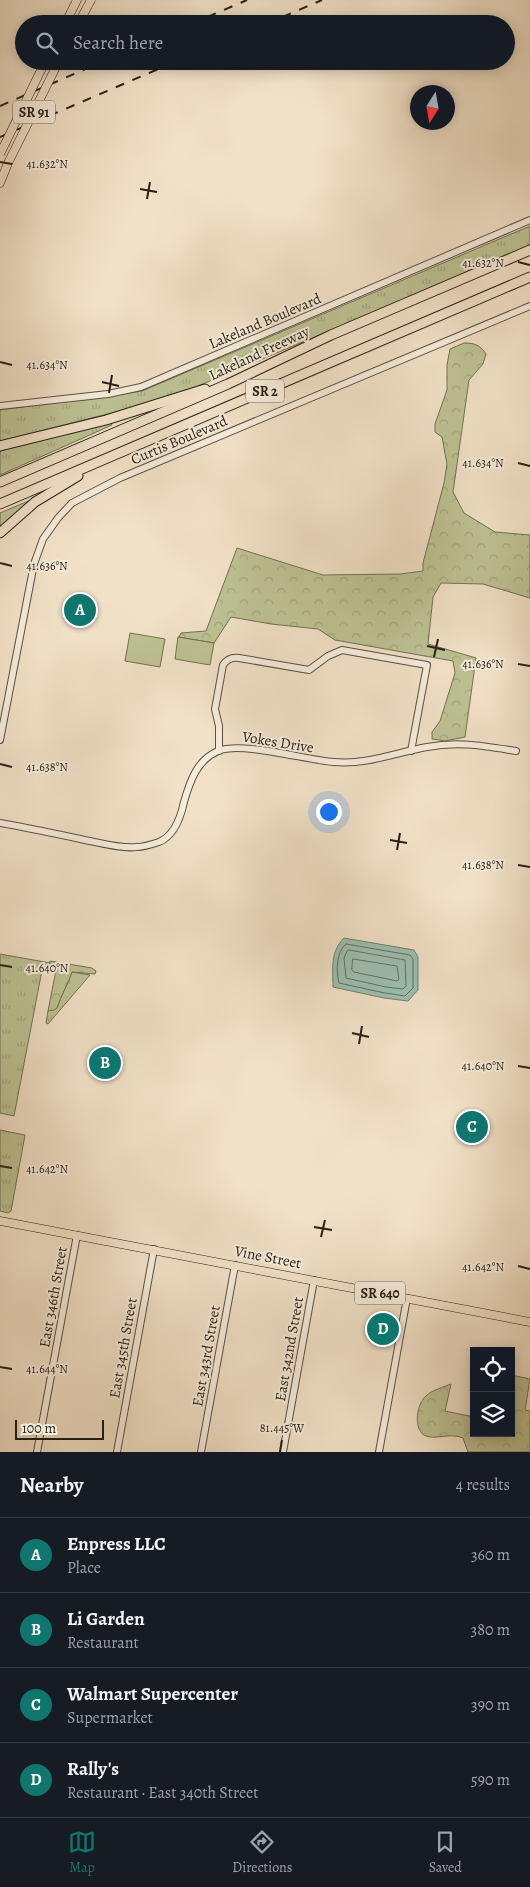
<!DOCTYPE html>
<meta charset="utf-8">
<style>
:root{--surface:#171b24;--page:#20242c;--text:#f1f3f6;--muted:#9ea1a6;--line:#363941;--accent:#0f766e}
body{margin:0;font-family:Alegreya,serif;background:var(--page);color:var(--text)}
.controls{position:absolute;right:15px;bottom:15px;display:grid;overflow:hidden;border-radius:0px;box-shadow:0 2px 12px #0003}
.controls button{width:45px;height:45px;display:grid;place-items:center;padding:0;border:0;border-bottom:1px solid var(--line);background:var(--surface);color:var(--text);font:25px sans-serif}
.compass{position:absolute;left:410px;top:85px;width:45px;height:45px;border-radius:50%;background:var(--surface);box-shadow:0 2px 12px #0003;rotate:191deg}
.scale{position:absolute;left:15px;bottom:12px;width:89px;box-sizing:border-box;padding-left:5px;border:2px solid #282017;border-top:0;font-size:14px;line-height:18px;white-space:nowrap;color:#282017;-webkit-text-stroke:4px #f6ecdb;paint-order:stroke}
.you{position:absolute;left:328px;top:811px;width:18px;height:18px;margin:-12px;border:4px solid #fff;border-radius:50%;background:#1a73e8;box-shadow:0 0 0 8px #1a73e833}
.badge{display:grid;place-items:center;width:32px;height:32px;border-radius:50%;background:var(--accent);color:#fff;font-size:16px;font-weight:700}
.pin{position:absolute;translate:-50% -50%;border:2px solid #fff;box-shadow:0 1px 5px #0006}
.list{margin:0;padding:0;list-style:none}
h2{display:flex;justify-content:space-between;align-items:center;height:65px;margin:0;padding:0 20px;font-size:21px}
h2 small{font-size:16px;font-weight:400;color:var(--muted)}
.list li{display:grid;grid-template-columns:32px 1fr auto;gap:15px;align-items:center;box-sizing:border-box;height:75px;padding:0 20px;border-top:1px solid var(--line)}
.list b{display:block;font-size:19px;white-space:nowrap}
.list p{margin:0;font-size:16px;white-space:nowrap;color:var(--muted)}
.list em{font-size:16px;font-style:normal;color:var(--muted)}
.icon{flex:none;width:28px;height:28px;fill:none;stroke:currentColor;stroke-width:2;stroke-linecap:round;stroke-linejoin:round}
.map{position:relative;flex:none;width:530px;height:1452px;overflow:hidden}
.search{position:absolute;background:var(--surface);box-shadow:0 2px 12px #0003;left:15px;right:15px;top:15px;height:55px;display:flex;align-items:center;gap:12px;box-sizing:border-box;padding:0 18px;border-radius:28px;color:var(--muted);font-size:19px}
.sheet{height:365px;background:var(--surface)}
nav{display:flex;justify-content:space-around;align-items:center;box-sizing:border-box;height:70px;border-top:1px solid var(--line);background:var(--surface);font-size:14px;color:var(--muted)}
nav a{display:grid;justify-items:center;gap:2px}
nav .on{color:var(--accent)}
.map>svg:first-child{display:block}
.grass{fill:url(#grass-tufts);stroke:#727155}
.forest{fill:url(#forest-crowns);stroke:#727155}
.park{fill:#bdc293;stroke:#727155}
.water{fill:#9cbeaf;stroke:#6e7f72}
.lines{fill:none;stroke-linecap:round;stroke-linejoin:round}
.shore{stroke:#626f63;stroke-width:1}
.minor-casing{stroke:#5a5043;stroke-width:8}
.major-casing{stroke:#282017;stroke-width:9}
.highway-casing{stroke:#282017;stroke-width:11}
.minor{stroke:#f6ecdb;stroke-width:6}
.major{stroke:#f1e1c7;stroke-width:8}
.highway{stroke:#f1e1c7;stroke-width:9}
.rail{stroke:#282017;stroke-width:2;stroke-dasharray:9 9;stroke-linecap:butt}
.major-bridge-casing{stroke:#282017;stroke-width:9;stroke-linecap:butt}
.major-bridge{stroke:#f1e1c7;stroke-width:8}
.ticks{fill:none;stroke:#282017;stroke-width:2}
.labels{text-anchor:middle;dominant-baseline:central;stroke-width:4;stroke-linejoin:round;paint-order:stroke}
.shield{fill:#f6ecdb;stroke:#665d52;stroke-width:1}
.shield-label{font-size:14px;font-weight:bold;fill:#282017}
.street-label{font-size:15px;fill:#282017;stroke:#f6ecdb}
.ticks-label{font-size:12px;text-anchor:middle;fill:#282017;stroke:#f6ecdb;stroke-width:4;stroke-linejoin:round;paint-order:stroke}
</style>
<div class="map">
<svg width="530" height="1452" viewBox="0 0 530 1452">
<defs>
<pattern id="grass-tufts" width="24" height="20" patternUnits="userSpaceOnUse" patternTransform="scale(1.25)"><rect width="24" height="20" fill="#bdc293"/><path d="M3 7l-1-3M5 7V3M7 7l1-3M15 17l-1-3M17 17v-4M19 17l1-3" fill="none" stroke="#a2a67e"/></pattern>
<pattern id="forest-crowns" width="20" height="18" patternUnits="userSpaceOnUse" patternTransform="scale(1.25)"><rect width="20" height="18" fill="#bdc293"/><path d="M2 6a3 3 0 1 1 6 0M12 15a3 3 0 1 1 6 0" fill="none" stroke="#a2a67e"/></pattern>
</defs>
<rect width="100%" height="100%" fill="#f1e1c7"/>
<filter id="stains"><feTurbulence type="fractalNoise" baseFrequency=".004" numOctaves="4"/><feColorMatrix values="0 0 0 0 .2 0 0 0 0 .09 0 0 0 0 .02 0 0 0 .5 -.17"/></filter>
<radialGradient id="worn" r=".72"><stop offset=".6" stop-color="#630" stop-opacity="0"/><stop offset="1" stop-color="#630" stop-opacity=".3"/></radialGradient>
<!-- grass -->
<g class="grass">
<path d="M530,226V247L193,388L135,407L0,441V410L142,391Z"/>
<path d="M111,423L112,425L0,475V451Z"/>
<path d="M40,496L0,530V513Z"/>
<path d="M0,954L56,964L55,966L45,964L43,965L14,1116L0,1113Z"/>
<path d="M72,972L90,975L48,1024L46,1023L48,1011L57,1008C61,995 68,984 72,972Z"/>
<path d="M0,1130L25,1135L11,1211L8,1213L0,1211Z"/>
</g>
<!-- forest -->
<g class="forest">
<path d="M464,343C475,343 480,345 486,354L483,364L469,380L453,492L464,513L495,532L530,535V598L483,584L441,583L433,597L428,644L476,658L465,737L445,741L432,739V732L440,721L455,673L453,661L335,640L318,629L271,624L231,617L214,643L179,637L181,633L206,631L237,548L323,575L400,574L423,571V563L444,483L447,464L442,437L435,432V424L447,390V365L450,349Z"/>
<path d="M50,961L92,968L96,971L95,974L72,972C68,984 61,995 57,1008L54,1010L48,1011L57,965L49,963Z"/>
<path d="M511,1375L530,1379L525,1410L530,1411V1452H468L463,1438C449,1432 434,1441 424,1435C413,1428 417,1403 426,1396C432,1390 444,1387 451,1384L445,1411L474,1417V1433H511Z"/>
</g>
<!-- park -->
<g class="park">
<path d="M130,633L165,639L160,667L125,661Z"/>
<path d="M178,637L214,643L210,665L175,659Z"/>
</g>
<!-- water -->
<path class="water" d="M344,938L414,950L418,957V990L408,1001L384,998L333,987C333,968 330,952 344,938Z"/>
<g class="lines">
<!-- shore -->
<g class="shore">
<path d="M346,944L410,955L413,959V988L405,996L385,993L339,983C336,971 336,952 346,944Z"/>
<path d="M349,950L405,960L406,986L403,989L386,987L346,978L344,958L347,951Z"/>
<path d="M353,959L397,966L399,979L397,981L354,972L352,970Z"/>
</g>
<!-- minor casing -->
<g class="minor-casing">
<g id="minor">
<path d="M0,406L108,394L141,387L530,220"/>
<path d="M0,740L34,564L43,539L58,518L72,503L120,478L530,306"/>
<path d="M219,751V726L215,709L223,665C227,659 232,657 239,658L309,670L328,656L342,650L427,665L411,751"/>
<path d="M0,823C28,828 57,834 85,840C101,843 121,849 137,847C144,847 153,844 159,842C174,836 181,816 184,802C190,781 197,760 218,751C242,741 305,760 334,762C366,765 395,753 427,747C459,741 484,746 516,751"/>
<path d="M37,1452L77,1235"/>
<path d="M117,1452L154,1249"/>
<path d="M201,1452L235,1265"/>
<path d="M283,1452L314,1280"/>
<path d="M379,1452L407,1298"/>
</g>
</g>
<!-- major casing -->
<g class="major-casing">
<g id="major">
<path d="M65,24L77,0"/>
<path d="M78,24L91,0"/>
<path d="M0,183L8,163"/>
<path d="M0,1221L530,1322"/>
</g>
</g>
<!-- highway casing -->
<g class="highway-casing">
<g id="highway">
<path d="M0,446L106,420L205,389"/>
<path d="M0,482L228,384L331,335L530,250"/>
<path d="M0,504L530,277"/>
<path d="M0,533L35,502L78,476"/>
</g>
</g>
<!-- minor -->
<use href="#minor" class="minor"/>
<!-- major -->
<use href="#major" class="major"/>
<!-- highway -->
<use href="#highway" class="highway"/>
<!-- rail -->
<g class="rail">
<path d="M191,24L247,0"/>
<path d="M266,24L322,0"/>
<path d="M0,106L104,61"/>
<path d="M0,137L177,61"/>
</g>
<!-- major-bridge casing -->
<g class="major-bridge-casing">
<g id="major-bridge">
<path d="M0,154L44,64"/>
<path d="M8,163L59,61"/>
</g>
</g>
<!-- major-bridge -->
<use href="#major-bridge" class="major-bridge"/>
</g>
<!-- ticks -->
<path class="ticks" d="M0,162L12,164M140,189L157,192M147,199L150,182M518,262L530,265M0,362L12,365M102,382L119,386M109,393L112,375M518,463L530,466M0,563L12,566M427,646L445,650M434,657L438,639M518,664L530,666M0,764L12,767M390,840L407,843M397,850L400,833M518,865L530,867M0,965L12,967M352,1033L369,1037M359,1044L362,1026M518,1066L530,1068M0,1166L12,1168M314,1227L332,1230M321,1237L325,1220M518,1266L530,1269M0,1367L12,1369M280,1452L282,1440"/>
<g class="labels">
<!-- shield labels -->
<g class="shield">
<rect x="13" y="100.5" width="42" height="23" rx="4"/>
<rect x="246" y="379.5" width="38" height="23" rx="4"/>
<rect x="355" y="1281.5" width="50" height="23" rx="4"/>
</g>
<g class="shield-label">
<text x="34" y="112">SR 91</text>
<text x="265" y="391">SR 2</text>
<text x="380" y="1293">SR 640</text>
</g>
<!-- street labels -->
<g class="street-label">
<text transform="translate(265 321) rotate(-23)">Lakeland Boulevard</text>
<text transform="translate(259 353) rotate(-25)">Lakeland Freeway</text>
<text transform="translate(179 440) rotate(-23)">Curtis Boulevard</text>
<text transform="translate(278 742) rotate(9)">Vokes Drive</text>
<text transform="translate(268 1257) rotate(11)">Vine Street</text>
<text transform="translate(53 1297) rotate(-80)">East 346th Street</text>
<text transform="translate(123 1348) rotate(-80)">East 345th Street</text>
<text transform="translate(289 1349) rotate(-80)">East 342nd Street</text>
<text transform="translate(206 1356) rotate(-80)">East 343rd Street</text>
</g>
</g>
<g class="ticks-label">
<text x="47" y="168">41.632°N</text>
<text x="483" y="267">41.632°N</text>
<text x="47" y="369">41.634°N</text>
<text x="483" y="467">41.634°N</text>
<text x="47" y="570">41.636°N</text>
<text x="483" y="668">41.636°N</text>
<text x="47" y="771">41.638°N</text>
<text x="483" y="869">41.638°N</text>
<text x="47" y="972">41.640°N</text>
<text x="483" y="1070">41.640°N</text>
<text x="47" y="1173">41.642°N</text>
<text x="483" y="1271">41.642°N</text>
<text x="47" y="1373">41.644°N</text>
<text x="282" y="1432">81.445°W</text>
</g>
<rect width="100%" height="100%" filter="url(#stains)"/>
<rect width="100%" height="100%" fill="url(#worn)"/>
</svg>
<div class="controls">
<button><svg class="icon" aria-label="locate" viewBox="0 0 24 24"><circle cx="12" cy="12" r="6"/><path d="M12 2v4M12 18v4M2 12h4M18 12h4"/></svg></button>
<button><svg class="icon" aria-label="layers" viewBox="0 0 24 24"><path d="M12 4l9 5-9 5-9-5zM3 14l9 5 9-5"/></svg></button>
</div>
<svg class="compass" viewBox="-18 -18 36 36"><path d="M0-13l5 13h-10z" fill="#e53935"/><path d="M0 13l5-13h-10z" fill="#9ea1a6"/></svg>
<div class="scale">100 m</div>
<div class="you"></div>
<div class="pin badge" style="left:80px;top:610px">A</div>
<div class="pin badge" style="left:105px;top:1063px">B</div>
<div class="pin badge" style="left:472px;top:1127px">C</div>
<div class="pin badge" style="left:383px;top:1329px">D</div>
<div class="search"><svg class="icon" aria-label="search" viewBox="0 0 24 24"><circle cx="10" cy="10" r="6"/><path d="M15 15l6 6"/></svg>Search here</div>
</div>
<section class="sheet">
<h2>Nearby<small>4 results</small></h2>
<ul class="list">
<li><span class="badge">A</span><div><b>Enpress LLC</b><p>Place</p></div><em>360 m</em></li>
<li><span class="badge">B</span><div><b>Li Garden</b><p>Restaurant</p></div><em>380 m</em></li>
<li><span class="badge">C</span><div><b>Walmart Supercenter</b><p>Supermarket</p></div><em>390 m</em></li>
<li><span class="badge">D</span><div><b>Rally's</b><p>Restaurant · East 340th Street</p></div><em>590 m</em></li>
</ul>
</section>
<nav>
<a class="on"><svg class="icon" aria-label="map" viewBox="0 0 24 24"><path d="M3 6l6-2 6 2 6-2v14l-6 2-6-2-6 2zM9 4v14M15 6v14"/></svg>Map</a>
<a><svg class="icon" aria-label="directions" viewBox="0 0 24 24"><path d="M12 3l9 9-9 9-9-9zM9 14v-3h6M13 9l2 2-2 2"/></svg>Directions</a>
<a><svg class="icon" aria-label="saved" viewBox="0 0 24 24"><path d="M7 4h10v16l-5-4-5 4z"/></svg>Saved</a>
</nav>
